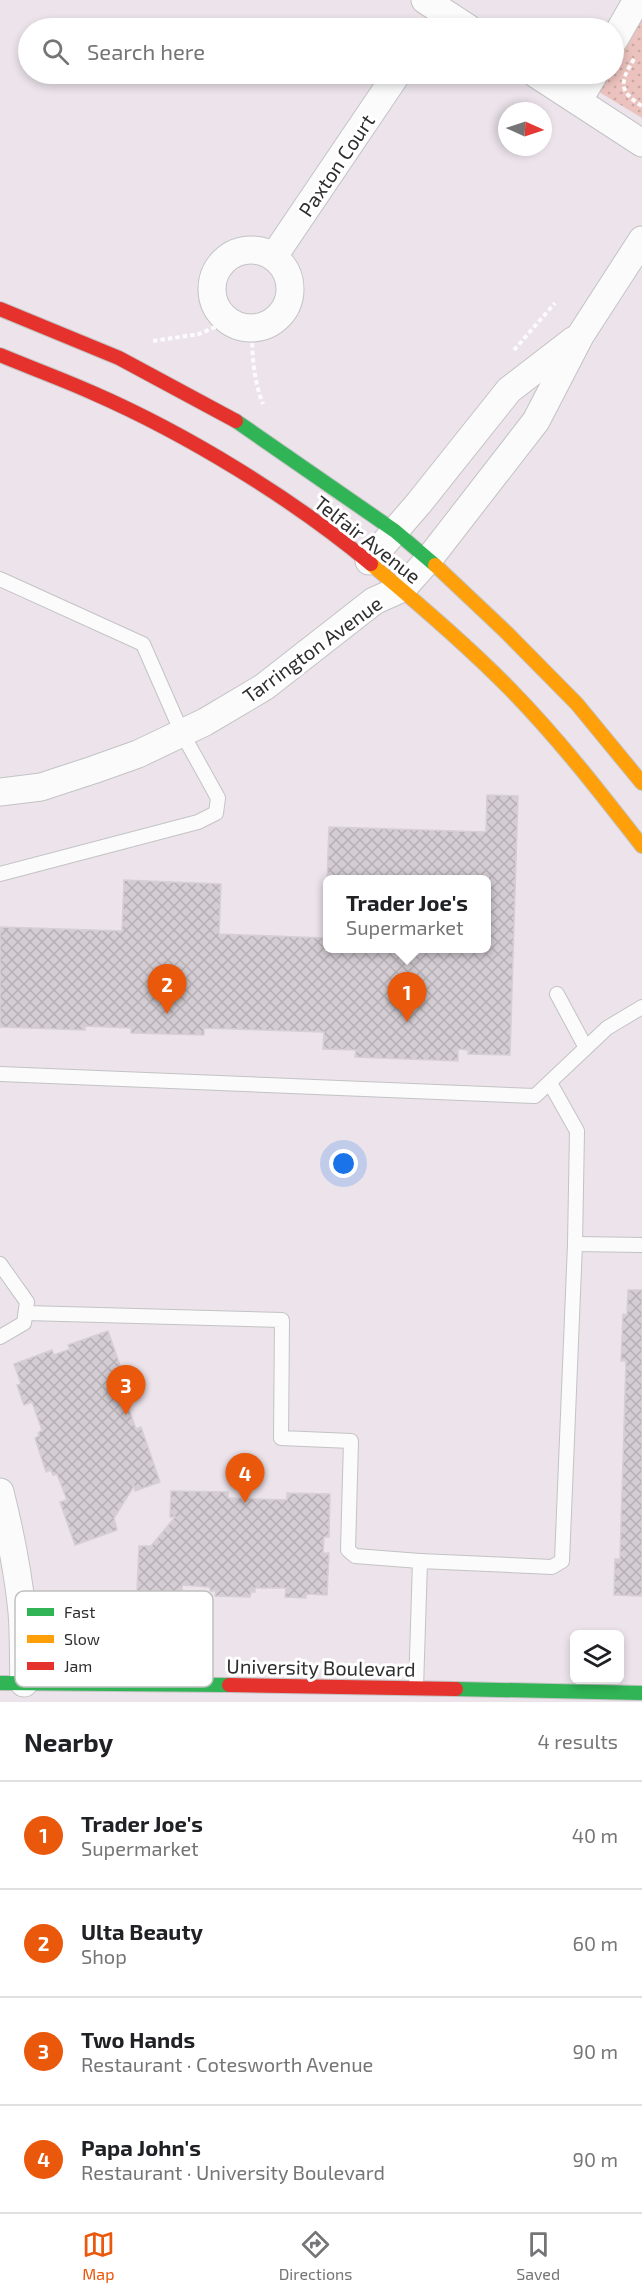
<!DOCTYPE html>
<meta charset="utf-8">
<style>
:root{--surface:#fff;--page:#f6f6f6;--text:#202124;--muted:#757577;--line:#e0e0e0;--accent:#ea580c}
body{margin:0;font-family:"Exo 2",sans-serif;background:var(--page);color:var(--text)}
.controls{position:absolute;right:18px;bottom:18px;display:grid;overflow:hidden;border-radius:9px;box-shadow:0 3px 9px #0003}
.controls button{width:54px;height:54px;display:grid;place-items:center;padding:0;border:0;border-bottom:2px solid var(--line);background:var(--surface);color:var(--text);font:30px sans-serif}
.compass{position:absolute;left:498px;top:102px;width:54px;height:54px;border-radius:50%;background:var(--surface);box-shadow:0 3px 9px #0003;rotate:93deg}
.you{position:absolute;left:344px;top:1164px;width:21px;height:21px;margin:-15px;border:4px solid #fff;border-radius:50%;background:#1a73e8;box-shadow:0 0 0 9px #1a73e833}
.badge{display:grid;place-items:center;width:39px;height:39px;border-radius:50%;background:var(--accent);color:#fff;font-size:20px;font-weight:700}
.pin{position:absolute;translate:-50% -50px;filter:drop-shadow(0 2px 3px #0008)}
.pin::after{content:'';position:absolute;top:32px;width:21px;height:18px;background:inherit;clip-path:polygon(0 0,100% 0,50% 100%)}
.popup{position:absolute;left:323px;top:875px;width:168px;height:78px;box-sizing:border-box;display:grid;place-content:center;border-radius:9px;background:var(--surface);filter:drop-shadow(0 2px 4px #0005);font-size:20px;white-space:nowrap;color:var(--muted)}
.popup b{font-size:22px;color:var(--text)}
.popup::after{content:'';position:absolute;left:50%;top:100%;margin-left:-12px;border:12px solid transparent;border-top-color:var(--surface)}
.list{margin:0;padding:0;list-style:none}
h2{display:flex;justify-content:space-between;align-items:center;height:78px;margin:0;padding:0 24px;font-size:26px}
h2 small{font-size:20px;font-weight:400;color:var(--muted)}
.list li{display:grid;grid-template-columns:39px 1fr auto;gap:18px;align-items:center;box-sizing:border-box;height:108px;padding:0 24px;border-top:2px solid var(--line)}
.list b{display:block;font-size:22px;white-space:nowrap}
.list p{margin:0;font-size:20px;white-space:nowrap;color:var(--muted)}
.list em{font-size:20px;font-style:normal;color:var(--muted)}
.icon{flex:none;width:33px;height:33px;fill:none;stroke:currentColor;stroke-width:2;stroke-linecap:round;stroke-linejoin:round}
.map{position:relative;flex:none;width:642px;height:1702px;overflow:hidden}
.search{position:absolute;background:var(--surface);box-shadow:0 3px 9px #0003;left:18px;right:18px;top:18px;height:66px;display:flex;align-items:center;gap:15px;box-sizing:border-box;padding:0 21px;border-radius:33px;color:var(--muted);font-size:22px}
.sheet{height:510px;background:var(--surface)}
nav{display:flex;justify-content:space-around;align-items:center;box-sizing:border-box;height:84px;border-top:2px solid var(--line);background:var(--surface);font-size:16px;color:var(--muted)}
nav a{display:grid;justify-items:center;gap:3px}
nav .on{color:var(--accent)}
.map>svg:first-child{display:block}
.grass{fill:url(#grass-dots)}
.building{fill:url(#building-cross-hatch);stroke:#d7cfd6;stroke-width:1.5;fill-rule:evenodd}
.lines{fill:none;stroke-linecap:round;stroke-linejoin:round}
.lane-casing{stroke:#c3c3c4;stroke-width:16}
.street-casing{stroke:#c3c3c4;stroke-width:29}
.fast-casing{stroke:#c3c3c4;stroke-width:16}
.slow-casing{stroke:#c3c3c4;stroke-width:16}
.jam-casing{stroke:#c3c3c4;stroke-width:16}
.path{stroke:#fcfbfc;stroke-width:4;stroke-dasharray:4.5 3;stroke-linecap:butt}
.lane{stroke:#fcfbfc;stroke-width:14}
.street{stroke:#fcfbfc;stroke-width:27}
.fast{stroke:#30b455;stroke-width:14}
.slow{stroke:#ff9f0a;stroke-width:14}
.jam{stroke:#e5322d;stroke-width:14}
.labels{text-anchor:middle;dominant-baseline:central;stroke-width:6;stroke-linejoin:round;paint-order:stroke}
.street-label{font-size:20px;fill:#2e2e2e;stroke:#fff}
.key{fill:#fff;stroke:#c0c0c0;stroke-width:1.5}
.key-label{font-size:16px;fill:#2e2e2e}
</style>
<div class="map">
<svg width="642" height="1702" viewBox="0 0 642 1702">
<defs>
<pattern id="grass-dots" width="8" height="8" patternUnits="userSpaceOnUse" patternTransform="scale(1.5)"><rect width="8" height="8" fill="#ebc2bd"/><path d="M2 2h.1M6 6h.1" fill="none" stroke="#caa7a3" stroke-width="1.8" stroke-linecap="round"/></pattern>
<pattern id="building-cross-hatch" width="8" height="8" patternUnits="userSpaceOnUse" patternTransform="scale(1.5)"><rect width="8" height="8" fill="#d4cdd3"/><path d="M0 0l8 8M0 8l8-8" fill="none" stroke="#b6b0b5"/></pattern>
</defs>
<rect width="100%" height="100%" fill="#ece3eb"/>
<!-- grass -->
<path class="grass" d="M642,13V118L596,90L606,74H614V61Z"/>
<!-- building -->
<g class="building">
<path d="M487,795L518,796L510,1055L468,1054V1050L458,1049V1061L355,1057L356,1050L323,1049L324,1032L204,1028V1035L131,1033V1028L85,1026V1030L0,1027V927L122,931L124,880L221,884L219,934L325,938L329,827L486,832ZM328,880H486V948H328Z"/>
<path d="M628,1290H642V1596L614,1595L615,1559H620L626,1361H621L623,1314L627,1315Z"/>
<path d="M108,1331L122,1371L116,1374L136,1429L141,1427L160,1482L135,1491L134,1486L114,1518L117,1530L75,1545L60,1502L67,1500L57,1474L53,1475L51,1470L46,1472L35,1438L39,1436L38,1433L42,1430L32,1402L24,1405L17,1385L21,1384L14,1364L52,1350L54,1355L70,1349L68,1345Z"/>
<path d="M171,1491L228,1492V1498L287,1500V1493L330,1494L329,1537H324L323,1553H329L327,1595L306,1594V1598L285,1597L286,1588H255V1592H251L250,1597L215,1596L216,1591H210V1587L182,1585V1592L137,1591L139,1546H151L175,1517H170Z"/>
</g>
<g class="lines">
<!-- lane casing -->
<g class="lane-casing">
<g id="lane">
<path d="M0,579L143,644L182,733L218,798L216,813L198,822L0,874"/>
<path d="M557,994L586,1048"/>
<path d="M0,1074L535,1096L607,1028L642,1007"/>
<path d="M575,1244L642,1245"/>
<path d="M0,1264L27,1302L24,1323L0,1337"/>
<path d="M26,1313L282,1320L281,1438L351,1441L348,1550L355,1556L420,1561"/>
<path d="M416,1688L420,1561L552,1567L562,1561L575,1244L577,1131L550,1083"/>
</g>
</g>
<!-- street casing -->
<g class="street-casing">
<g id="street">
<path d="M425,0L468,28"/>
<path d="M614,40L637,0"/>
<path d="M536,74L642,143"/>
<path d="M578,101L594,74"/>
<circle cx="251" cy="289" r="39"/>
<path d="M274,256L397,74"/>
<path d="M369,561L419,503L509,390L574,340"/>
<path d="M0,792L41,787L93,770L138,754L205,722L264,687L374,601L403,588L429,559L536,421L580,336L642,240"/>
<path d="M0,1492C10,1532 18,1571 22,1612C24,1636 23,1659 24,1683"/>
</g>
</g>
<!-- fast casing -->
<g class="fast-casing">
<g id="fast">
<path d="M236,421L395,531L435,565"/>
<path d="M0,1683L229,1685"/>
<path d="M456,1689L642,1693"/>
</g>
</g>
<!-- slow casing -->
<g class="slow-casing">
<g id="slow">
<path d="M371,564C419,604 466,644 510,689C558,738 600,792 642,846"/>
<path d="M435,565L506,632L577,704L642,783"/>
</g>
</g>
<!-- jam casing -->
<g class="jam-casing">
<g id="jam">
<path d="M0,309L119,358L236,421"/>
<path d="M0,355C31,368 62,379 93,393C187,434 293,499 371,564"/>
<path d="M229,1685L456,1689"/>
</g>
</g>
<!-- path -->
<g class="path">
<path d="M634,59C620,82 618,91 642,106"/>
<path d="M252,328C252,355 253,378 263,404"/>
<path d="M153,341L199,334L229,321"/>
<path d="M514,350L555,303"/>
</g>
<!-- lane -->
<use href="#lane" class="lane"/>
<!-- street -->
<use href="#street" class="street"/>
<!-- fast -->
<use href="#fast" class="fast"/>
<!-- slow -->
<use href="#slow" class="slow"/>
<!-- jam -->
<use href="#jam" class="jam"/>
</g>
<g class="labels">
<!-- street labels -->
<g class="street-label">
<text transform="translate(336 165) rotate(-56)">Paxton Court</text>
<text transform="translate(368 539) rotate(38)">Telfair Avenue</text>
<text transform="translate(312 649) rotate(-36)">Tarrington Avenue</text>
<text transform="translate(321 1667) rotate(1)">University Boulevard</text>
</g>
</g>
<!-- legend -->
<rect x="15" y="1591" width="198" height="96" rx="9" class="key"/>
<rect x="27" y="1608" width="27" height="8" fill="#30b455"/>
<rect x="27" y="1635" width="27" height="8" fill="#ff9f0a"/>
<rect x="27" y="1662" width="27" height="8" fill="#e5322d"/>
<g class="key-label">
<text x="64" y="1618">Fast</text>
<text x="64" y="1645">Slow</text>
<text x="64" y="1672">Jam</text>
</g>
</svg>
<div class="controls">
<button><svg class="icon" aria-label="layers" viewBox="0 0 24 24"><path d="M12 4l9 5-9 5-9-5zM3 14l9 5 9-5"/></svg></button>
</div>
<svg class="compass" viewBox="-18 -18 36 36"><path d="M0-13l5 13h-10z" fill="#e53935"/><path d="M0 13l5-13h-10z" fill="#757577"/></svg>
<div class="you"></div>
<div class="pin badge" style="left:407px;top:1022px">1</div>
<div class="popup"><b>Trader Joe's</b>Supermarket</div>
<div class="pin badge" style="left:167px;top:1014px">2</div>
<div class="pin badge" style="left:126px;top:1415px">3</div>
<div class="pin badge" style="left:245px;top:1503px">4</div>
<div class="search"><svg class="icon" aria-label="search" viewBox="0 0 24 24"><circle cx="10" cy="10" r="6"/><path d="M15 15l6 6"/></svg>Search here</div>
</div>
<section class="sheet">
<h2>Nearby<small>4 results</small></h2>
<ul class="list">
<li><span class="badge">1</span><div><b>Trader Joe's</b><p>Supermarket</p></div><em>40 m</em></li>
<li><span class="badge">2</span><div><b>Ulta Beauty</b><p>Shop</p></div><em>60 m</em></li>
<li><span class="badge">3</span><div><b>Two Hands</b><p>Restaurant · Cotesworth Avenue</p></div><em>90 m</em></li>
<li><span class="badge">4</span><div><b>Papa John's</b><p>Restaurant · University Boulevard</p></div><em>90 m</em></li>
</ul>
</section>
<nav>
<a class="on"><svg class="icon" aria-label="map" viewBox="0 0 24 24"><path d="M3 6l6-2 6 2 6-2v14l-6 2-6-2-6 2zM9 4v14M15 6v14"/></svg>Map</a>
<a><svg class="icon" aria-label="directions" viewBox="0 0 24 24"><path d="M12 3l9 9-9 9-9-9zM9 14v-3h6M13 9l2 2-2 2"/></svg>Directions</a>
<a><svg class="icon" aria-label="saved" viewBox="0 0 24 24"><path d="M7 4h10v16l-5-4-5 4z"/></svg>Saved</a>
</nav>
